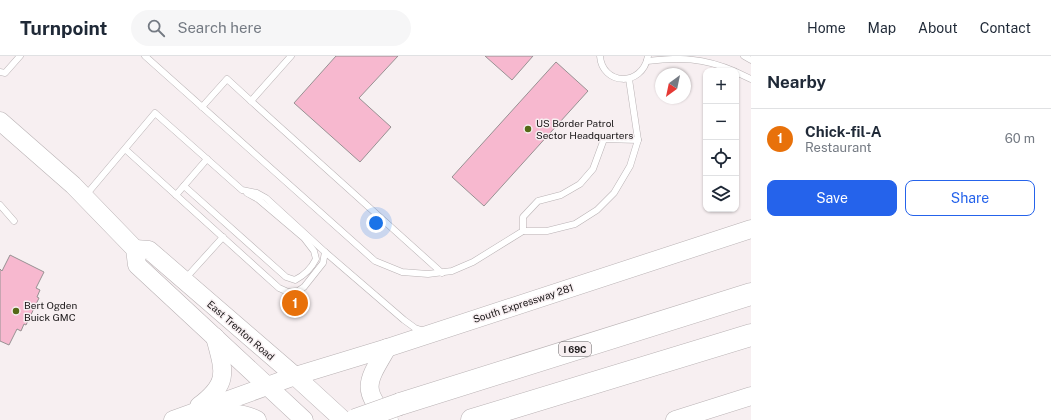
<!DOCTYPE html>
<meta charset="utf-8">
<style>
:root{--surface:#fff;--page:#f6f6f7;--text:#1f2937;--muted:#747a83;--line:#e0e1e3;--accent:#2563eb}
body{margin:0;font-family:"Public Sans",sans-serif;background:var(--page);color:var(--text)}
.controls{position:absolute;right:12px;top:12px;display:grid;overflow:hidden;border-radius:8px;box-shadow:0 1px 3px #0004}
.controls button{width:36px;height:36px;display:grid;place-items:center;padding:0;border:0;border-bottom:1px solid var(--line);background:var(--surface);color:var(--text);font:20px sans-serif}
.compass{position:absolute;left:655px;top:12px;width:36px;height:36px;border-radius:50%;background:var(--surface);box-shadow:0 1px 3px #0004;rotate:213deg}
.you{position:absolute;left:376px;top:167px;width:14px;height:14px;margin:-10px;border:3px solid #fff;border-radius:50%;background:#1a73e8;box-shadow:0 0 0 6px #1a73e833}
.badge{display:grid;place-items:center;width:26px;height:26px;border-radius:50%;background:var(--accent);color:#fff;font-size:13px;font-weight:700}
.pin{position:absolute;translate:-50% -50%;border:2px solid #fff;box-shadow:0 1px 4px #0006}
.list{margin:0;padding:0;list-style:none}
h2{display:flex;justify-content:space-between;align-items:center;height:52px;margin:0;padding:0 16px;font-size:17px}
h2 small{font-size:13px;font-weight:400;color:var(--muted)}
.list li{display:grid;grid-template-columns:26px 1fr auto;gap:12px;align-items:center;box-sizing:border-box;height:60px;padding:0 16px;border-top:1px solid var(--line)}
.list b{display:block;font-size:15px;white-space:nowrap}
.list p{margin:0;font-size:13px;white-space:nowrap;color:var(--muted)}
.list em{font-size:13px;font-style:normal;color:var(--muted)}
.actions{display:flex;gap:8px;padding:12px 16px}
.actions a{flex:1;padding:9px 0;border:1px solid var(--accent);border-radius:8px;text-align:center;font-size:14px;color:var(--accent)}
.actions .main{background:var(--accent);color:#fff}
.icon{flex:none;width:22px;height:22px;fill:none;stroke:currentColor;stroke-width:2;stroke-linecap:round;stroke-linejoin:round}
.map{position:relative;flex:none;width:751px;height:364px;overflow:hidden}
header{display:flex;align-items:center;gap:24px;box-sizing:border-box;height:56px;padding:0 20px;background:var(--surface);border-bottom:1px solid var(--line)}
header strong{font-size:19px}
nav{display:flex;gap:22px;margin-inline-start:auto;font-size:14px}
.search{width:280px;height:36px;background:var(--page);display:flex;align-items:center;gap:10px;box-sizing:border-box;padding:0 14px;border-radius:22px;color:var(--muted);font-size:15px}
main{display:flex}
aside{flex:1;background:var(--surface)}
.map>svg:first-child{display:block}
.building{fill:#f7b8cf;stroke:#989193}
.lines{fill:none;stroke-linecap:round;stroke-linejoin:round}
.service-casing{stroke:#b9b2b4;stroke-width:7}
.secondary-casing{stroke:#b9b2b4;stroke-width:19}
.motorway-casing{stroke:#b9b2b4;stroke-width:23}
.service{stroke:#fff;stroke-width:6}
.secondary{stroke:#fff;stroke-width:18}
.motorway{stroke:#fff;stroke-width:22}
.motorway-bridge-casing{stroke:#b9b2b4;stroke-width:23;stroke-linecap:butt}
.motorway-bridge{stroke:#fff;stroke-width:22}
.poi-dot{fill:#546917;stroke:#f7eff1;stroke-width:1.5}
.labels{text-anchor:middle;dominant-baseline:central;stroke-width:3;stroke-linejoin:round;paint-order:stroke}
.shield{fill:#f7eff1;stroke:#5c5758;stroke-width:1}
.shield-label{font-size:9px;font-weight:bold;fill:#191617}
.poi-label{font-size:10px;fill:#191617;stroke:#f7eff1;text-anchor:start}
.street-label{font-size:10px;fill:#191617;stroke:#f7eff1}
</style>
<header>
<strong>Turnpoint</strong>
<div class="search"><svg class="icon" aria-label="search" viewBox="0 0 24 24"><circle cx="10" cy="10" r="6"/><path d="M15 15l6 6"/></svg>Search here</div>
<nav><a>Home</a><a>Map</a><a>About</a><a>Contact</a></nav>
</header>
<main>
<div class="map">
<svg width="751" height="364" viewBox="0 0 751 364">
<rect width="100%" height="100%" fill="#f7eff1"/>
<!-- building -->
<g class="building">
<path d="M336,0H398L359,42L391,71L360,106L294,47Z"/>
<path d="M485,0H533L512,24Z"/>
<path d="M556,6L588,35L484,150L452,121Z"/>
<path d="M10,199L44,216L36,232L40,234L37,241L39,242L26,269L24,268L21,275L17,273L9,289L0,285V213L2,215Z"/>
</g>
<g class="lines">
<!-- service casing -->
<g class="service-casing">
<g id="service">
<path d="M145,0L375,205L402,216L428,218L452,215L473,206L523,175H547L575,168L597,154L614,137L630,110L638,84L629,23"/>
<path d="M600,0C602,29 642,32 648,0"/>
<path d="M744,0L751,4"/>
<path d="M647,5C679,1 704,2 734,15"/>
<path d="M0,16L5,17L20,0"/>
<path d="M736,16L751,23"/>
<path d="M251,45L442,217"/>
<path d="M202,51L227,23L251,45L291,0"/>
<path d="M184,130L286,221L295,224C305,219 311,213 316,203L314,195L304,182L258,143L247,137"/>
<path d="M86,139L155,57L242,134L257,137L266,142L325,196L323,207L304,231L298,235L288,236L279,232L125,93"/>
<path d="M176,139L207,103"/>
<path d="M0,149L14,165"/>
<path d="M523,175V161L538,145L561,139L580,128L593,113L604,83L638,84"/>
<path d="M325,196L404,264L415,272L424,275"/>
<path d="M185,223L223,181"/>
</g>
</g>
<!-- secondary casing -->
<g class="secondary-casing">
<g id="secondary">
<path d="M0,65L73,129L135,193L137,209L304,364"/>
<path d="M135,193L149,194L295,320L343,364"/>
<path d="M387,292C367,326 360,333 389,364"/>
<path d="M199,350C230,327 224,315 215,281"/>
<path d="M205,358C223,357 240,355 257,364"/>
<path d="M173,364L295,320L387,292L751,173"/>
<path d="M675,364L751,340"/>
</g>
</g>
<!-- motorway casing -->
<g class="motorway-casing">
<g id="motorway">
<path d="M400,348L751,238"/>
<path d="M472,364L751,279"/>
</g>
</g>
<!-- service -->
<use href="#service" class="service"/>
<!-- secondary -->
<use href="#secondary" class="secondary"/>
<!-- motorway -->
<use href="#motorway" class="motorway"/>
<!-- motorway-bridge casing -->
<g class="motorway-bridge-casing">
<path id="motorway-bridge" d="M355,364L400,348"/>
</g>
<!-- motorway-bridge -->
<use href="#motorway-bridge" class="motorway-bridge"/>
</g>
<!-- markers -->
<g class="poi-dot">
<circle cx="528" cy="73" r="4"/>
<circle cx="16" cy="255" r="4"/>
</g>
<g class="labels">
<!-- shield labels -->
<rect class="shield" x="559" y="286" width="32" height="14" rx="3"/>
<g class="shield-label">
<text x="575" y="293">I 69C</text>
</g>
<!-- poi labels -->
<g class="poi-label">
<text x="536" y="67">US Border Patrol<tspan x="536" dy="12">Sector Headquarters</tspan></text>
<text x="24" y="249">Bert Ogden<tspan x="24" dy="12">Buick GMC</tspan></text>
</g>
<!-- street labels -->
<g class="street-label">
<text transform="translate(523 247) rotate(-18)">South Expressway 281</text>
<text transform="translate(241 274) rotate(41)">East Trenton Road</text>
</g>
</g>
</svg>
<div class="controls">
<button>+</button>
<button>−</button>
<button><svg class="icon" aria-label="locate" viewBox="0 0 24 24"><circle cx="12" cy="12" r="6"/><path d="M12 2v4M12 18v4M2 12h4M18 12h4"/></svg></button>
<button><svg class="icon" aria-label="layers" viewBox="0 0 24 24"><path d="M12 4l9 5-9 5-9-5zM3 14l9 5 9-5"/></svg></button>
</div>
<svg class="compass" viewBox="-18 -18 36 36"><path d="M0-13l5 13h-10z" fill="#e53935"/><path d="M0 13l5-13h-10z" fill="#747a83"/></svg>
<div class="you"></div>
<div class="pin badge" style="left:295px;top:247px;background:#e8710a">1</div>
</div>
<aside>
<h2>Nearby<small></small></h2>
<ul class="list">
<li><span class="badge" style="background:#e8710a">1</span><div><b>Chick-fil-A</b><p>Restaurant</p></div><em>60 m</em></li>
</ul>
<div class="actions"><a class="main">Save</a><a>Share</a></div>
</aside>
</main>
